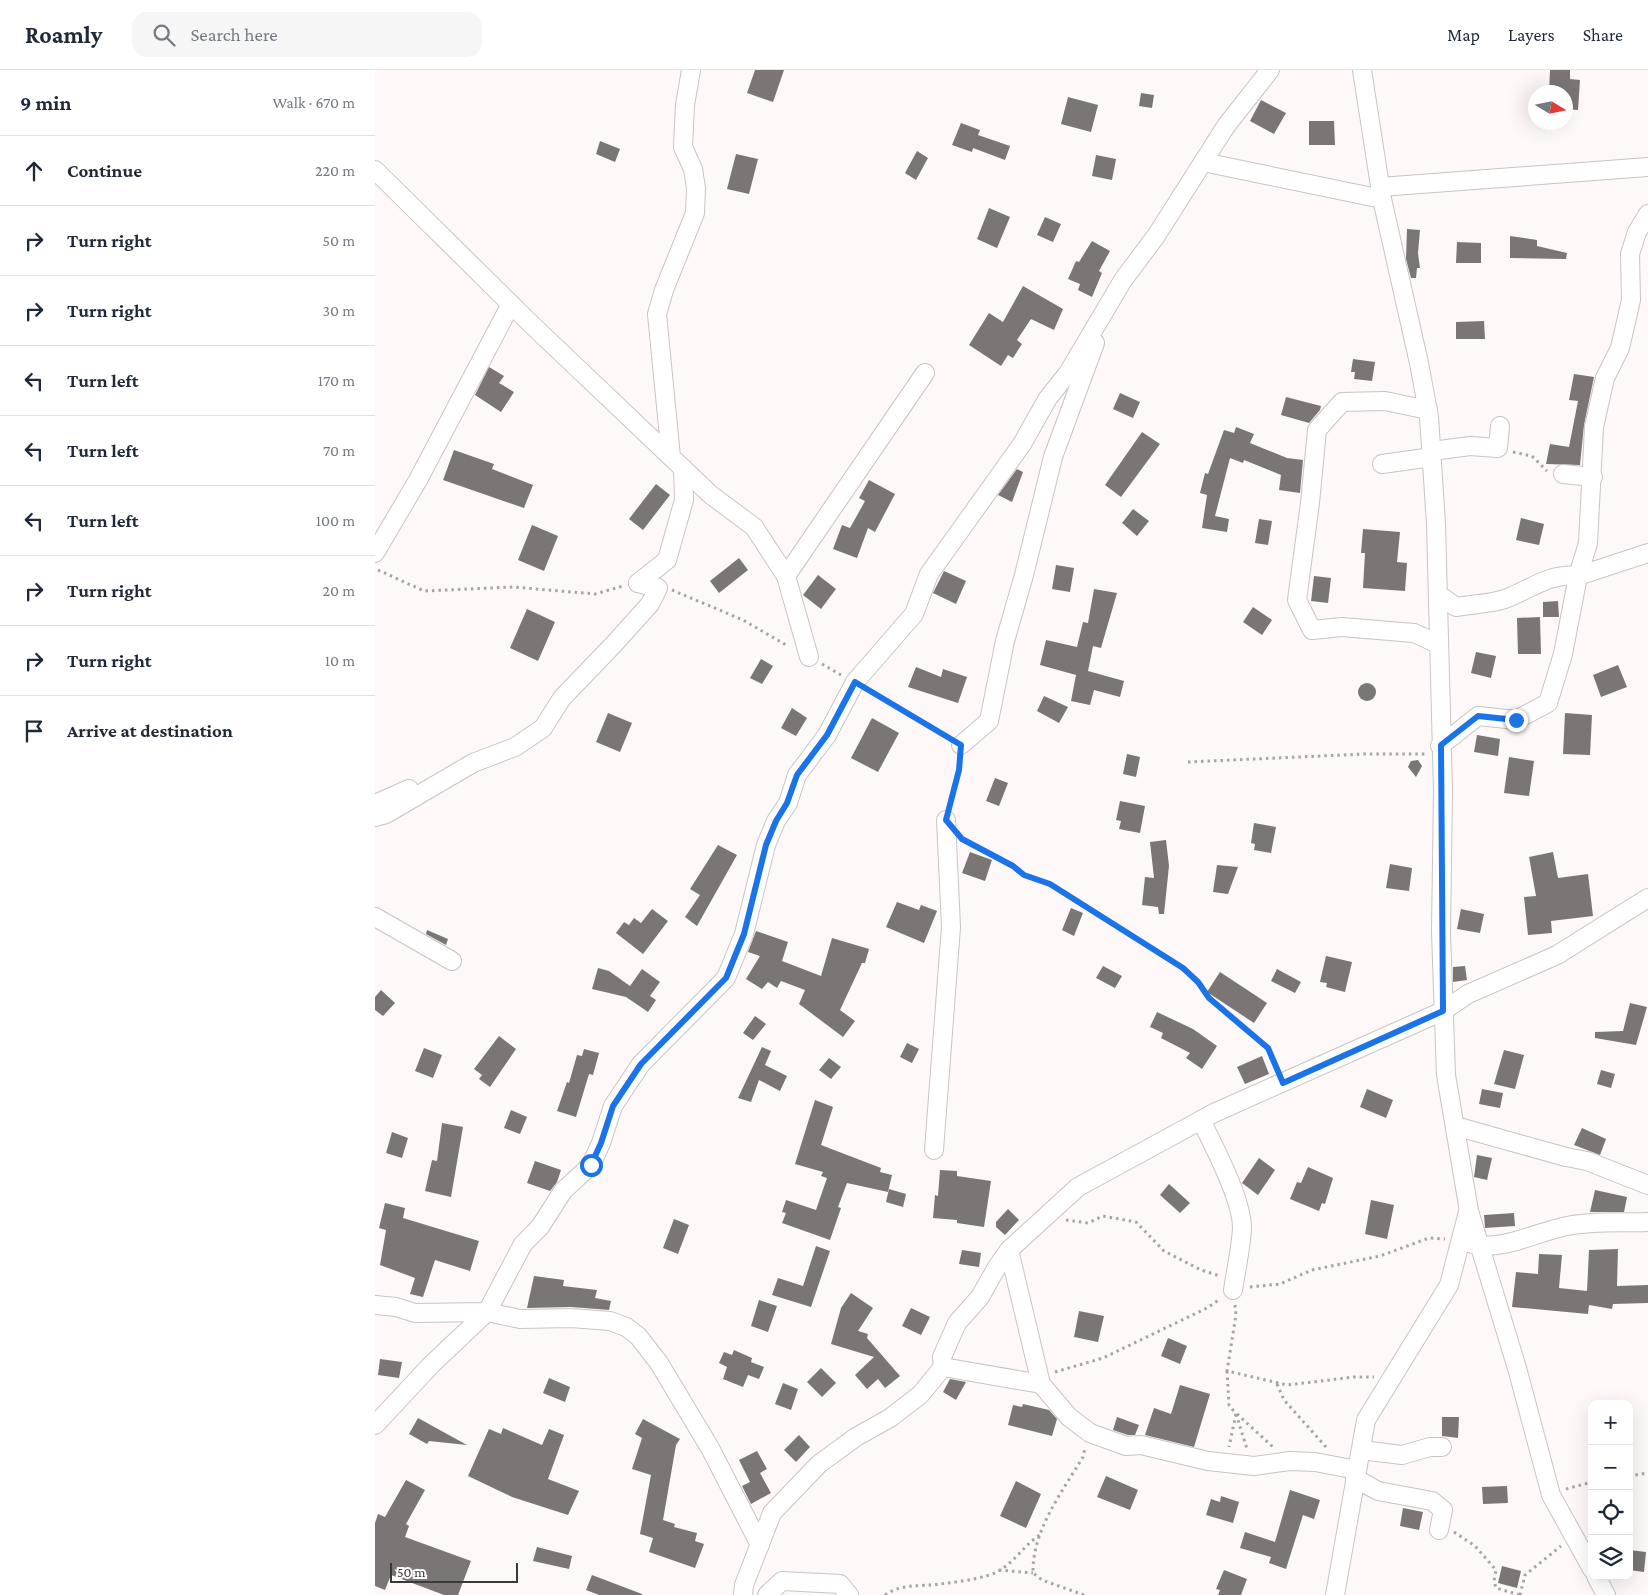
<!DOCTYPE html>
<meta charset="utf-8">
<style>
:root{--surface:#fff;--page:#f6f6f7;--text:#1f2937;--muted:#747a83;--line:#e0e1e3}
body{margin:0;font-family:"Crimson Pro",serif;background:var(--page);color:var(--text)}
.controls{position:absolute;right:15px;bottom:15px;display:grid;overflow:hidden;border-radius:10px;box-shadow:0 5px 20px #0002}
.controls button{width:45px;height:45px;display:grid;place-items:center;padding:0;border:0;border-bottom:1px solid var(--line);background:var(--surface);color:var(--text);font:25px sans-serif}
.compass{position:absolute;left:1153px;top:15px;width:45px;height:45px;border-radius:50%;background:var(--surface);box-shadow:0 5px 20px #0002;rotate:100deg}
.scale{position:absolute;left:15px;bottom:12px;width:128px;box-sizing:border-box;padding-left:5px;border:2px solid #3b3839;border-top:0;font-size:14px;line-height:18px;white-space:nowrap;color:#3b3839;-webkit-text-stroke:4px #fff;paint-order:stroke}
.stop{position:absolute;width:15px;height:15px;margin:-11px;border:4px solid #1a73e8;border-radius:50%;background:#fff}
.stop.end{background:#1a73e8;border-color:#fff;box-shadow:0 1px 5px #0008}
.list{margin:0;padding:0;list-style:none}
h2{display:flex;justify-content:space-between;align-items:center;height:65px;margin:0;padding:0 20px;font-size:21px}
h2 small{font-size:16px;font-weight:400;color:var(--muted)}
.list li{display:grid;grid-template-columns:32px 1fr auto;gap:15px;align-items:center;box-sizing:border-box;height:70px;padding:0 20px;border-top:1px solid var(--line)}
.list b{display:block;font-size:19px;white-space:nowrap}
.list em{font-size:16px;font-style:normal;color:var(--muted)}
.icon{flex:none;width:28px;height:28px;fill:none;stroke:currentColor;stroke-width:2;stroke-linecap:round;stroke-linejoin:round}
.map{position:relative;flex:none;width:1273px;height:1525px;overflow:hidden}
header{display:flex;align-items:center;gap:30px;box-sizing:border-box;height:70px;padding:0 25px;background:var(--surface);border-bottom:1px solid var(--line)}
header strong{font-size:24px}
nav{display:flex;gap:28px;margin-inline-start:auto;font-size:18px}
.search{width:350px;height:45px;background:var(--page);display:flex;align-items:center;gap:12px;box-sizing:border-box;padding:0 18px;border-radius:15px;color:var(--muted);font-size:19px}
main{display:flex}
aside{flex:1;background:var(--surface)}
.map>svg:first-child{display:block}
.building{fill:#7b7575}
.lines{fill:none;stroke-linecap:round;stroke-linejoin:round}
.street-casing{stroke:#cac3c3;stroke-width:20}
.path{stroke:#a9a4a4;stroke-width:3;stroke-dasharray:2.5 4;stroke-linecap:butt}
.street{stroke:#fff;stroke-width:18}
.route{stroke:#1a73e8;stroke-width:6}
</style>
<header>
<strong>Roamly</strong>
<div class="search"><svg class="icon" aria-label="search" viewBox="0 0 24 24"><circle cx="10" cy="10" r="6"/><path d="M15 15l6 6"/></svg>Search here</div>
<nav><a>Map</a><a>Layers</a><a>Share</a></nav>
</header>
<main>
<aside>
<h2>9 min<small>Walk · 670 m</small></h2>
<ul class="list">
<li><svg class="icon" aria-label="ahead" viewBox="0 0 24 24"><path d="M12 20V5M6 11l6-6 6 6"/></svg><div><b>Continue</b></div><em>220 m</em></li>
<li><svg class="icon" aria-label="right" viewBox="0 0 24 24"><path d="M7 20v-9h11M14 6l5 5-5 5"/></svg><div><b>Turn right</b></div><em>50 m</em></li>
<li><svg class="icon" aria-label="right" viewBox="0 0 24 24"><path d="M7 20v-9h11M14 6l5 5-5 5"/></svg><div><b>Turn right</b></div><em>30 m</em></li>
<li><svg class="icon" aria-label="left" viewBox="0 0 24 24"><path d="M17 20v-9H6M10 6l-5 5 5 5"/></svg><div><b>Turn left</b></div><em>170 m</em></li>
<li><svg class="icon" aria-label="left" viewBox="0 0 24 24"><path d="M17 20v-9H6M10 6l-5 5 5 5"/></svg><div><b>Turn left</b></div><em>70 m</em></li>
<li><svg class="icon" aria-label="left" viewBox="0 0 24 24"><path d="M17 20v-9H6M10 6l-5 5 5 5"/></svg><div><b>Turn left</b></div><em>100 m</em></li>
<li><svg class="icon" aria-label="right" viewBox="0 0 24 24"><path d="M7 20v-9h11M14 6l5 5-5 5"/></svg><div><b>Turn right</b></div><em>20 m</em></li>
<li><svg class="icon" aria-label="right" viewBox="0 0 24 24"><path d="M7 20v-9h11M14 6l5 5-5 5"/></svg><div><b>Turn right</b></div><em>10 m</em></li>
<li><svg class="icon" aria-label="arrive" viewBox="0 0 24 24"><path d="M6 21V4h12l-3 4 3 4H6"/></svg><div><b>Arrive at destination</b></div></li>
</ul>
</aside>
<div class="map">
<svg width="1273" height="1525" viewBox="0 0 1273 1525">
<rect width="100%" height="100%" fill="#fff8f8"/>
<!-- building -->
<g class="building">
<path d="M380,0H409L398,32L372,23Z"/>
<path d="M1175,0H1195V9L1205,10L1203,40L1190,39V22H1174Z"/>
<path d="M766,23L779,25L777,38L764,36Z"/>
<path d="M693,27L723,35L716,62L686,54Z"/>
<path d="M886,30L911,43L899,64L875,51Z"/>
<path d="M934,51H959L960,75H934Z"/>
<path d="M586,53L605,60L603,65L635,76L630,90L598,78L597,82L577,75Z"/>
<path d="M225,71L245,79L240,92L221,84Z"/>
<path d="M542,81L553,88L541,110L530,103Z"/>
<path d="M361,84L383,89L374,124L352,119Z"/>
<path d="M721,85L741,89L737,110L717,106Z"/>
<path d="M614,138L635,147L622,178L602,169Z"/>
<path d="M670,147L686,154L678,172L662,165Z"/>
<path d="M1032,159L1045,160L1043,183L1045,198H1042L1041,208H1036L1031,189Z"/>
<path d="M1135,166L1162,170V176L1192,183L1191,189L1135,188Z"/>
<path d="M717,171L735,181L724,201L727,203L717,227L703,220L705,214L693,209L701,191L704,192Z"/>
<path d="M1082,172L1106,173V193H1081Z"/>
<path d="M648,216L688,239L679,260L656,249L642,270L647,274L638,288L633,285L626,296L594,275L614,243L628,252Z"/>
<path d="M1109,251L1110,269H1081V252Z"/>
<path d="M978,289L1000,292L997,311L979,309L980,302H976Z"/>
<path d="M114,297L129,306L124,313L139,322L126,342L100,325Z"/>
<path d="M1199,304L1219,307L1209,355L1205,395L1171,394L1175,374L1194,377L1203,331L1194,330Z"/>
<path d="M745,323L765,332L758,348L738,339Z"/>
<path d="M911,327L946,336L945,340L934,353L906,345Z"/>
<path d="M861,357L879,364L875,373L912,388L928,390L925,423L904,420L906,405L869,390L868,393L855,388L840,446L854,449L852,462L827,458L832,425L825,423L830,403L833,404L849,360L859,363Z"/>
<path d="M767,362L785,374L746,427L730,415Z"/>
<path d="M79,380L119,394L117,399L158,415L149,438L68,410Z"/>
<path d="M642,399L648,402L637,432L623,425Z"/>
<path d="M494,410L520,424L500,462L493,458L482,488L458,479L467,455L475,458L490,431L484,428Z"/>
<path d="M281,414L295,425L268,460L254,449Z"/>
<path d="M758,439L774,451L762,466L747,453Z"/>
<path d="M1146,448L1169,454L1164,475L1141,470Z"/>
<path d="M884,449L897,451L893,475L880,473Z"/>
<path d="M157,455L183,466L169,501L143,490Z"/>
<path d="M988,459L1025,462L1022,492L1032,493L1030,521L988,518L990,483H986Z"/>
<path d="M364,488L373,500L344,523L335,511Z"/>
<path d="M681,495L699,498L695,522L677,519Z"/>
<path d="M569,501L591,511L581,534L558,523Z"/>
<path d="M443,505L461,519L446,539L428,525Z"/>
<path d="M939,506L956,508L953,533L936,531Z"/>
<path d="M719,519L742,523L726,578L718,576L713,601L749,611L745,627L719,620L715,635L696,631L701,605L665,595L671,570L702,577L708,552L713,553Z"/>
<path d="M1183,531L1184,547H1168V532Z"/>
<path d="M878,537L897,550L887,565L868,552Z"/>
<path d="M152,539L180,552L163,591L135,578Z"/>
<path d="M1165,547L1166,584H1143L1142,548Z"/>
<path d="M1101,582L1121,586L1116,608L1096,603Z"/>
<path d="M386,589L398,596L387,614L375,608Z"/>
<path d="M1243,595L1252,617L1226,627L1218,605Z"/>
<path d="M541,597L566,607L568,599L592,607L583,633L533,617Z"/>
<circle cx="992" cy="622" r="9"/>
<path d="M669,626L693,637L684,653L662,641Z"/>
<path d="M417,638L432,648L421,666L406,658Z"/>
<path d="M233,643L257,653L245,682L221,672Z"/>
<path d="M1190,643L1217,645L1215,685L1188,684Z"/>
<path d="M497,648L524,663L503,702L476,688Z"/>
<path d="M1102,665L1125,669L1123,686L1099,682Z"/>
<path d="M752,684L765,687L761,707L748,704Z"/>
<path d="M1134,687L1159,691L1154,726L1129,723Z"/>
<path d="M1043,690L1047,696L1041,707L1033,697L1036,691Z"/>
<path d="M620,708L633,713L624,736L611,731Z"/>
<path d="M745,731L770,736L765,763L744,759L746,751L741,750Z"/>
<path d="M879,753L901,757L896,783L879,780L880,774L876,773Z"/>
<path d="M791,770L794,796L789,844H784L783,837L767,835L770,807L779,808L775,772Z"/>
<path d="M343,775L362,785L322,856L310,847L325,825L315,819Z"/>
<path d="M595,782L617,790L610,811L587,803Z"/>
<path d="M1178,782L1183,808L1213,804L1218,846L1176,851L1177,863L1153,865L1149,827L1161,826L1154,787Z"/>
<path d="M1015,794L1037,798L1034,821L1011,818Z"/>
<path d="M842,795L863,797L853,824L838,822Z"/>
<path d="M522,832L544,840L546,835L562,841L549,873L511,857Z"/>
<path d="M696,838L708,843L699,866L687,860Z"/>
<path d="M277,839L293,851L268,884L241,863L249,852L254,855L259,848L266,853Z"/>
<path d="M1086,839L1109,844L1105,863L1082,859Z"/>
<path d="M52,860L73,869L71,875L51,864Z"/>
<path d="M381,861L413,872L407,891L446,906L457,868L494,879L490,893H487L465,940L480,951L468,967L424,934L430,920L406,911L402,918L393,912L387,919L371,909L385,886L373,882Z"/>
<path d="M951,886L977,892L970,922L951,917L952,913L945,912Z"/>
<path d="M728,896L747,906L740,918L721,908Z"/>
<path d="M1090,896L1092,910L1078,912V897Z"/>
<path d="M223,898L234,901L255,916L267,899L285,912L275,926L281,930L273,942L251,927L217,919Z"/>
<path d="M902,899L926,912L920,923L896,911Z"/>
<path d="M845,902L892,933L879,953L832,922Z"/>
<path d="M6,920L20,933L8,946L0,940V927Z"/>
<path d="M1255,933L1272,937L1261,975L1220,968V962L1248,961Z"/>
<path d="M782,942L818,959L842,976L827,999L811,988L815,983L786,968L788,963L775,957Z"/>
<path d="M380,946L391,954L378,970L368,963Z"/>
<path d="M124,966L141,979L115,1017L104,1009L107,1005L99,999Z"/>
<path d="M532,973L544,979L537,993L525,987Z"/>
<path d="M387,977L396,981L390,995L412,1006L405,1021L384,1010L376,1032L363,1028Z"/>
<path d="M49,978L67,985L58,1008L40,1001Z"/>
<path d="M209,979L224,983L218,1005L214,1004L201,1047L182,1041L192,1012L194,1013L202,985L207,986Z"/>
<path d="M1129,980L1149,985L1140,1019L1119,1014Z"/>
<path d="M887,986L894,1004L870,1014L862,997Z"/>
<path d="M454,988L466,997L456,1009L444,1000Z"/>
<path d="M1226,1000L1240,1004L1236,1018L1222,1014Z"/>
<path d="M992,1019L1018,1030L1011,1048L985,1037Z"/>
<path d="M1107,1019L1128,1023L1125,1038L1104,1034Z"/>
<path d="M440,1030L458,1037L446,1075L506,1098L505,1102L517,1105L513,1122L472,1113L463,1137L466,1138L455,1170L407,1153L411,1143L407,1142L411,1130L441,1140L452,1108L446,1106L448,1102L420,1094Z"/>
<path d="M136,1040L152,1047L145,1064L129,1058Z"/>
<path d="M67,1053L88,1057L76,1127L50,1121L57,1090L62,1091Z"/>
<path d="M1207,1058L1231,1069L1225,1085L1199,1075Z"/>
<path d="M17,1062L33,1068L27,1088L11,1083Z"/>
<path d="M1102,1085L1117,1088L1112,1110L1099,1107Z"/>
<path d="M884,1088L900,1100L883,1125L867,1113Z"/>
<path d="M160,1091L186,1100L182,1112L175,1121L152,1113Z"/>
<path d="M933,1097L958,1108L950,1134L947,1133L944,1141L915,1129L922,1112L926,1113Z"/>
<path d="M565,1100L582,1101V1106L616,1111L609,1157L582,1153V1150L558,1148L560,1125L563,1126Z"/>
<path d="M794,1114L815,1133L805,1143L785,1125Z"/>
<path d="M514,1119L531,1124L528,1137L511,1132Z"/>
<path d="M1220,1120L1252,1127L1249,1142H1215Z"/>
<path d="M996,1130L1019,1135L1012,1169L990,1164Z"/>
<path d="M10,1133L30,1138L28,1148L104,1171L95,1201L60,1190L48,1227L35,1224L40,1208L5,1195L11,1160L4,1158Z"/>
<path d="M633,1139L644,1150L630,1165L621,1157V1152Z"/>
<path d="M1139,1143L1140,1156L1110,1158L1109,1145Z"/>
<path d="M299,1149L314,1155L303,1184L288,1178Z"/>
<path d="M441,1176L455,1181L436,1237L397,1225L403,1208L428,1216Z"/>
<path d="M1243,1179L1242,1216L1273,1215V1233L1238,1234L1237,1239L1214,1235L1213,1244L1137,1237L1141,1202L1163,1204L1164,1184L1187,1185L1184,1218L1212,1221L1214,1180Z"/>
<path d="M587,1180L606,1183L604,1197L584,1194Z"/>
<path d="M159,1206L189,1210L188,1216L222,1220L220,1228L236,1231L234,1240L196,1237L152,1238Z"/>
<path d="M476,1223L498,1238L483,1261L493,1264L492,1268L525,1306L510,1318L503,1309L492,1319L480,1305L499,1287L456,1274L466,1238Z"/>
<path d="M384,1230L402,1236L393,1262L376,1256Z"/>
<path d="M536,1238L555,1247L546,1265L527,1256Z"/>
<path d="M704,1241L729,1246L723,1272L699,1267Z"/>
<path d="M793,1268L812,1276L805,1294L786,1286Z"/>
<path d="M359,1280L377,1288L376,1292L389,1297L384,1309L373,1305L368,1317L348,1309L352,1297L344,1293L349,1282L357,1285Z"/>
<path d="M5,1289L27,1292L24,1308L3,1305Z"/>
<path d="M446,1298L461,1313L447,1327L432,1312Z"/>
<path d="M174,1308L195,1317L190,1332L168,1323Z"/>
<path d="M575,1309L591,1312L581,1330L568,1322Z"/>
<path d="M408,1313L423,1319L416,1340L400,1334Z"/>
<path d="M805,1315L835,1324L819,1377L770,1365L779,1338L796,1344Z"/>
<path d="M648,1334L674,1340L682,1349L677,1366L633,1355L638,1335L647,1337Z"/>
<path d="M742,1347L764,1355L760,1365H753L738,1360Z"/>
<path d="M1067,1347H1084L1083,1368L1067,1366Z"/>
<path d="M43,1348L92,1375L54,1371L52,1374L34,1364Z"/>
<path d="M268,1349L305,1369L301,1375L288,1450L300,1454L299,1457L322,1463L320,1471L329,1474L320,1498L274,1482L278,1468L265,1464L276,1405L257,1399L267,1368L260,1364Z"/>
<path d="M128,1358L167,1375L174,1359L189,1365L173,1409L204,1421L193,1445L137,1427L93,1406L114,1359L126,1364Z"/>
<path d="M424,1365L435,1377L421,1392L409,1380Z"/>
<path d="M382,1381L392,1399L385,1403L396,1423L376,1434L367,1416L375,1412L364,1390Z"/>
<path d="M731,1406L763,1420L755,1440L722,1427Z"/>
<path d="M31,1410L50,1420L31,1454L34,1456L30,1467L96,1491L83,1525H69L16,1505L10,1520L0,1516V1453L3,1444L10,1447Z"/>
<path d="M641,1411L666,1424L651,1458L625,1446Z"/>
<path d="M1132,1416L1133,1433L1108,1434L1107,1417Z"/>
<path d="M915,1420L945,1430L939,1449L928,1445L911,1499L894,1493L896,1487L865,1478L870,1462L900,1472Z"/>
<path d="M846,1426L864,1432L858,1453L831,1445L836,1429L845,1432Z"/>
<path d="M1028,1438L1048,1442L1044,1460L1025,1456Z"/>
<path d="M162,1477L197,1486L194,1499L158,1491Z"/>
<path d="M1254,1480L1271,1482L1269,1502L1254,1500Z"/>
<path d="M1127,1496L1146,1501L1142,1518L1123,1513Z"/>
<path d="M849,1500L872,1509L866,1525H843L845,1520L841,1519Z"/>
<path d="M217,1505L267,1524V1525H224L211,1520Z"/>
</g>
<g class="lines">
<!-- street casing -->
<g class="street-casing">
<g id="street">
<path d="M316,0L310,35L308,77L318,99L321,118L320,143L289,220L282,244L296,387L336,425L379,457L411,506L434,587"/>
<path d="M987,0L1007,129L1044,293L1054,347L1061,454L1068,721L1066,862L1071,1005L1094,1141L1142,1298L1176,1425L1217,1499"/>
<path d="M828,92L1007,129"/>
<path d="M0,100L155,253L296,387"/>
<path d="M1005,117L1273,97"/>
<path d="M1053,340L1010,331L967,332L942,360L935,433L922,530L937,560L967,557L1039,563L1063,574"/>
<path d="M1057,381L1095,376L1123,378L1125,356"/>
<path d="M1007,394L1057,387"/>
<path d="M1188,404L1218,407"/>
<path d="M0,483L43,410L136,234"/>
<path d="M411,506L550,303"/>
<path d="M263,513L292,490L309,430L308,398"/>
<path d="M1063,524L1081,537C1097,534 1115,534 1130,529C1154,520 1176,502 1203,506L1273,483"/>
<path d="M586,675L614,651L630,571L649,505L678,387L720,273"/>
<path d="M1065,676L1103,646L1141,650L1173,633L1188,584L1203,506L1213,473L1219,357L1230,308L1245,278L1256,230L1255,184L1262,162L1273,144"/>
<path d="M0,734L34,719"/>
<path d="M0,747L11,744L98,693L140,677L168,658L187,628L239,574L275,534L283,518L263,513"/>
<path d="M0,847L77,891"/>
<path d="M826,1050C839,1077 867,1129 867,1158C866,1178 861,1200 858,1220"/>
<path d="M1080,1056L1191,1087L1212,1091L1273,1115"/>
<path d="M559,1080L576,857L571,750"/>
<path d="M1094,1173C1125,1183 1161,1162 1192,1156C1217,1151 1247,1153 1273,1152"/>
<path d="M634,1180L666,1314L694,1347L715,1363L751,1376L766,1375L833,1391L879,1396L915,1391L940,1392L982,1400"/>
<path d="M0,1235L21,1237L40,1243L112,1242L148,1174L165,1157L188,1121L216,1095L226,1073L238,1036L266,994L351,908L369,864L391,775L401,751L413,733L422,705L452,665L480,612L539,544L554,504L647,374L673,328L693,303L748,210L781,166L851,56L895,0"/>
<path d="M568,1297L666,1314"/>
<path d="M0,1355L56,1295L112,1242L145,1249L196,1248L235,1251L251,1257L263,1266L284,1293L335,1378L385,1475"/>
<path d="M986,1380L1027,1385L1055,1377H1067"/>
<path d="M980,1408L1003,1421L1057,1431L1068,1440L1064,1460"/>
<path d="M1221,1506L1231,1525"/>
<path d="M368,1525L369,1515L397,1443L444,1394L481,1367L515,1348L545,1325L568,1297L567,1287L582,1253L605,1227L622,1197L634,1180L703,1117L839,1043L1068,941L1093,924L1182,885L1273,828"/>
<path d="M392,1525L407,1511L465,1514L474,1525"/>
<path d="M960,1525L991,1350L1074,1215L1093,1142"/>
</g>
</g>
<!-- path -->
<g class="path">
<path d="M1138,382L1157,386L1172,401"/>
<path d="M3,500L49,521L138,517L220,524L248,516"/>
<path d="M297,520L368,550L413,576"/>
<path d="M447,594L466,605"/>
<path d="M493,620L572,666"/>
<path d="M813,692L990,684H1050"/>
<path d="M575,735L586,690"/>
<path d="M587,770L638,796L649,805L675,814L808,898L823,912L834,928L893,978L902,999"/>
<path d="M691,1150L713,1153L728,1146L761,1152L789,1181L826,1200L845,1206"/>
<path d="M875,1217L905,1214L937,1200L1005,1186L1054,1168L1070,1169"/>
<path d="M860,1235L861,1245L852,1301L912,1315L979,1307H999"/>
<path d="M852,1301L854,1335L861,1344L854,1377"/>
<path d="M680,1302L728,1288L832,1238L845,1229"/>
<path d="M902,1314L909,1330L951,1377"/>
<path d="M861,1344L872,1379"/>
<path d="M862,1344L898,1377"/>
<path d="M1254,1406L1273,1403"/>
<path d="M1191,1419L1217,1412"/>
<path d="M1079,1462L1100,1476L1121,1500L1119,1511L1121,1518L1145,1525"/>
<path d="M624,1500L658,1503"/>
<path d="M510,1525C528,1513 544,1517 565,1514C581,1512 599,1510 614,1505C637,1498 646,1477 665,1465"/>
<path d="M709,1525L667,1510L658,1503C657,1461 687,1422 708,1387L710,1378"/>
<path d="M1145,1525L1150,1505L1186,1476"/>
</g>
<!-- street -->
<use href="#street" class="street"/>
</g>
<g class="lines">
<!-- route -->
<path class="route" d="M216,1095L226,1073L238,1036L266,994L351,908L369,864L391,775L401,751L412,733L422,705L452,665L480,612L586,675L584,700L571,750L587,769L638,796L649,805L675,814L808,898L823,912L834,928L893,978L908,1013L1068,941L1066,675L1103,646L1141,650"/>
</g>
</svg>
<div class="controls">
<button>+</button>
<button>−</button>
<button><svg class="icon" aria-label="locate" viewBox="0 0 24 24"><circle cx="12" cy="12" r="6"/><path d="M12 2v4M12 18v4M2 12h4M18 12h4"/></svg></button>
<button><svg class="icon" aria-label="layers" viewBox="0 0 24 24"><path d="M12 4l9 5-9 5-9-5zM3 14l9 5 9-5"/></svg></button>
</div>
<svg class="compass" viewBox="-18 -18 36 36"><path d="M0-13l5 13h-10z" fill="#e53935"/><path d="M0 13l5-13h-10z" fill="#747a83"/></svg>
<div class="scale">50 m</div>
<div class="stop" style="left:216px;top:1095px"></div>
<div class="stop end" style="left:1141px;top:650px"></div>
</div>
</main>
